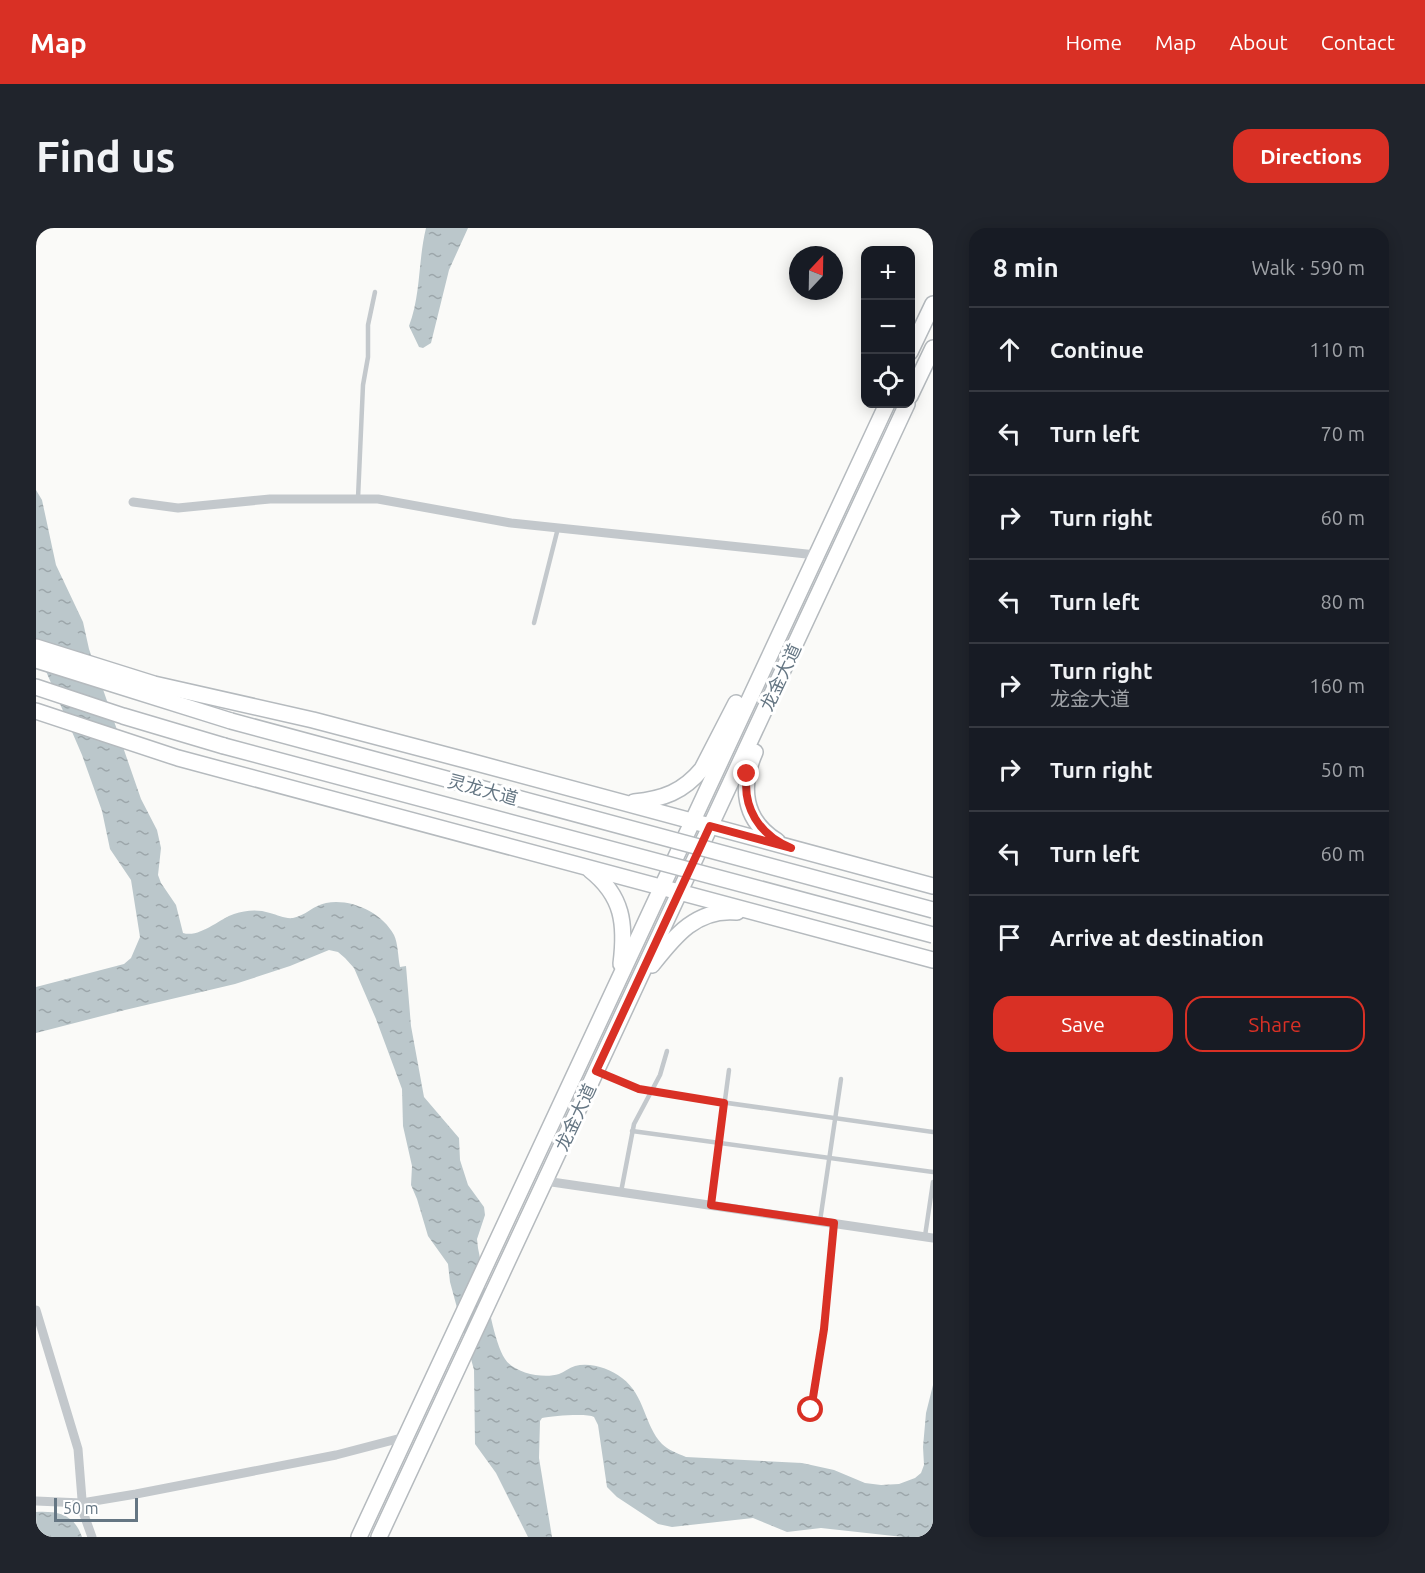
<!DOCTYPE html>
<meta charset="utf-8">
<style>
:root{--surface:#171b24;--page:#20242c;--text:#f1f3f6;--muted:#9ea1a6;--line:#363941;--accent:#d93025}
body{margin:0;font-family:Ubuntu,"Noto Sans SC",sans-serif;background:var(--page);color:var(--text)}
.controls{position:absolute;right:18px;top:18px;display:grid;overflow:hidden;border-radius:12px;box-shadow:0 3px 15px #0003}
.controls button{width:54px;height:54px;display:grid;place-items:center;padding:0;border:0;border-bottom:2px solid var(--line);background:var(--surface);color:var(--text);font:30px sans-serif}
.compass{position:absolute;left:753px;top:18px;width:54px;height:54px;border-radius:50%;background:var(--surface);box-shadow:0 3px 15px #0003;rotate:22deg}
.scale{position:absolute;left:18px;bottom:15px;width:84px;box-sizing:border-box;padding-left:6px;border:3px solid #657683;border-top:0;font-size:16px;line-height:21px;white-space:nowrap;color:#657683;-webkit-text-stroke:4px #fff;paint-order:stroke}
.stop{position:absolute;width:18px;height:18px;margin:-14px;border:4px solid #d93025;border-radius:50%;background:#fff}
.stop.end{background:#d93025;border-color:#fff;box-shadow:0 2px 6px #0008}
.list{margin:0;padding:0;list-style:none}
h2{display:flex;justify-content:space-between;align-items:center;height:78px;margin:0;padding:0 24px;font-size:26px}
h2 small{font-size:20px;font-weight:400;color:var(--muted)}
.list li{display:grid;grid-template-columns:39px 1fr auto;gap:18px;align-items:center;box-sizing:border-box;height:84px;padding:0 24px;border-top:2px solid var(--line)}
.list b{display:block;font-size:22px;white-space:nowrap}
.list p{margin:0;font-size:20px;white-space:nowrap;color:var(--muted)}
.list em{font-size:20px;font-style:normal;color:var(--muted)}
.actions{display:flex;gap:12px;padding:18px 24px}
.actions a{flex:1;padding:14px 0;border:2px solid var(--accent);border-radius:18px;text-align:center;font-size:21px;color:var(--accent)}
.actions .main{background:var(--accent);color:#fff}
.icon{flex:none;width:33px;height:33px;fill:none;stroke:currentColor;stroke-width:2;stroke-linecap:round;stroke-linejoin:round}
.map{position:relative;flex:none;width:897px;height:1309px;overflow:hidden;border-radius:18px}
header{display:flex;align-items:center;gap:36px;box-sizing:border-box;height:84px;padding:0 30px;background:var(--accent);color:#fff}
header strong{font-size:28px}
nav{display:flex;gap:33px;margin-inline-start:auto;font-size:21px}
.intro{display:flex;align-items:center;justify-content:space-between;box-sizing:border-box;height:144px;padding:0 36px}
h1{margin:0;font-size:42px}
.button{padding:15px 27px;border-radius:18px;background:var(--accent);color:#fff;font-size:21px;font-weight:700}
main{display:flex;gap:36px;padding:0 36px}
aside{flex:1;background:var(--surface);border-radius:18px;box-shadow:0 3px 15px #0003}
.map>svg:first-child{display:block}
.water{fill:url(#water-ripples)}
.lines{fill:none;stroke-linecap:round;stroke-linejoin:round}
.primary-casing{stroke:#b5babe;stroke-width:18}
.service{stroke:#c3c8cc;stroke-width:4.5}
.minor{stroke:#c3c8cc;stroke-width:9}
.primary{stroke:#fff;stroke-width:15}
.primary-bridge-casing{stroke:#b5babe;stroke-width:18;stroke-linecap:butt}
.primary-bridge{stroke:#fff;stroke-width:15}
.route{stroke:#d93025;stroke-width:8}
.labels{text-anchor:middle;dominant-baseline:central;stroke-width:6;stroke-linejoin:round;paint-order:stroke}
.street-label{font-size:18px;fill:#657683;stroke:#fff}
</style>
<header>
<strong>Map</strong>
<nav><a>Home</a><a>Map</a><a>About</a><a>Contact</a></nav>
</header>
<div class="intro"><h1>Find us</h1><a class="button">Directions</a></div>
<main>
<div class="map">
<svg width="897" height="1309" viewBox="0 0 897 1309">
<defs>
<pattern id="water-ripples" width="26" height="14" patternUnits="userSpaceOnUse" patternTransform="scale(1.5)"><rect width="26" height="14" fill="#bbc7cb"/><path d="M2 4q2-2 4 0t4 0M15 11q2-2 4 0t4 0" fill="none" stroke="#9ca6aa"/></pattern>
</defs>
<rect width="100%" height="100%" fill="#fafaf8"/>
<!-- water -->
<g class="water">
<path d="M390,0H432L413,42L395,115L387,120L383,119L373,98C385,67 382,32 390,0Z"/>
<path d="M0,262L6,272L20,337L47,394L53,421L105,571L121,602L125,620L122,647L125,655L140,677L147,705C164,710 183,691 198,686C210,682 222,681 234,685C242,687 249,691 257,690C269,688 278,677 290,675C314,670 346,684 358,707C362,715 362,729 364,739L370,738L375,798L388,869L423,910L424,932L432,957L448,979L449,987L441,1011L442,1020C448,1048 455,1109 469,1131C478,1145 507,1151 523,1146C528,1144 533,1140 539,1138C555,1134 574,1141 586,1150C609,1167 608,1197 626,1216C632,1222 641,1225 650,1229L766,1235L798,1242L829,1255L845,1257L863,1256L879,1250L885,1245L888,1237L887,1219L890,1185L897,1157V1309H867L785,1300L751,1304L717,1290L636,1299L622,1296L581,1269L571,1259L562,1197L558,1189C551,1185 516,1188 506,1190L504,1193L503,1230L516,1309H492L460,1245L439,1216L438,1142L414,1054L412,1036L392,1008L381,971L375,957L376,938L367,898L366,861L340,791L318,740L309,730L302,724L293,722L254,738L199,756L89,782L0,805V759L88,736L95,730L104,709L95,652L74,621L66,583L46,527L0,420Z"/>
<path d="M0,1284C22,1283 38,1286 46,1309H1Z"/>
</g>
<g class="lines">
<!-- primary casing -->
<g class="primary-casing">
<g id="primary">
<path d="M874,124L897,76"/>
<path d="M874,168L897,120"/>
<path d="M0,419L118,456L277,492L433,533L897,658"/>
<path d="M0,432L195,493"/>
<path d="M0,459L87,488L188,518"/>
<path d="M0,483L142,530L897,732"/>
<path d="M719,524C704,558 707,592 741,613"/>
<path d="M598,574C627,571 647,564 666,541L700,475"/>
<path d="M554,642C587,668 590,696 585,736"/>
<path d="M616,737C638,709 660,680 701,684"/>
<path d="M323,1309L851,176"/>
<path d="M343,1309L871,176"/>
</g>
</g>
<!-- service -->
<g class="service">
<path d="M322,270L327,157L332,129V97L339,64"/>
<path d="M498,395L522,300"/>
<path d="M563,844L603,860L628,866L897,904"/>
<path d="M596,903L897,944"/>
<path d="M585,964L598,896L624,847L631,823"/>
<path d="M675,977L693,842"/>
<path d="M784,993L805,851"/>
<path d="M889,1008L897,954"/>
<path d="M775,1182L788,1101L798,995"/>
</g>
<!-- minor -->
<g class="minor">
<path d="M97,274L142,280L234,271H342L475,295L780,327"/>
<path d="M509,953L897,1010"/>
<path d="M0,1082L42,1221L47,1284L56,1309"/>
<path d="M0,1273L46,1275L100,1266L300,1227L369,1209"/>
</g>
<!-- primary -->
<use href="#primary" class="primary"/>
<!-- primary-bridge casing -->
<g class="primary-bridge-casing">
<g id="primary-bridge">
<path d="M195,493L897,682"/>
<path d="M188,518L897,707"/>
</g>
</g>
<!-- primary-bridge -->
<use href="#primary-bridge" class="primary-bridge"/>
</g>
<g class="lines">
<!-- route -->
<path class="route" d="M711,546C706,579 723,607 755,620L674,598L560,843L603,861L688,875L675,977L798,995L788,1101L775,1182"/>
</g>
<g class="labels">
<!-- street labels -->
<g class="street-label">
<text transform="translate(744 449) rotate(-65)">龙金大道</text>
<text transform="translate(447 561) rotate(15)">灵龙大道</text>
<text transform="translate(539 889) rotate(-65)">龙金大道</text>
</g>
</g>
</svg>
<div class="controls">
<button>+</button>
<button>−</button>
<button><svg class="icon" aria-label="locate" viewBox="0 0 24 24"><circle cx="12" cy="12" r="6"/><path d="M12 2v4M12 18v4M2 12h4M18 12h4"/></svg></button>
</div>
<svg class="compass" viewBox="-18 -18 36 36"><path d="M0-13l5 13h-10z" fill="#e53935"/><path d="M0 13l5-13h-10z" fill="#9ea1a6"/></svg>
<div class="scale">50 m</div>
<div class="stop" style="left:775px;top:1182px"></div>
<div class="stop end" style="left:711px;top:546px"></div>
</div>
<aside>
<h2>8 min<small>Walk · 590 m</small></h2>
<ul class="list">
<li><svg class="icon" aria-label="ahead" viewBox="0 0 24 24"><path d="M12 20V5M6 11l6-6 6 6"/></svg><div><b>Continue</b></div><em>110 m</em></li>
<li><svg class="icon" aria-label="left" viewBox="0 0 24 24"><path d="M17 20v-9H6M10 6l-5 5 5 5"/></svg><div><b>Turn left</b></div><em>70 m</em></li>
<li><svg class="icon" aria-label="right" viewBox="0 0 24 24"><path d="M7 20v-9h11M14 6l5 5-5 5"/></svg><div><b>Turn right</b></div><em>60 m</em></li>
<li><svg class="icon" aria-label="left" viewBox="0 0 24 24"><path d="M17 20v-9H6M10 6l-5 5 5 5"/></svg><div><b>Turn left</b></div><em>80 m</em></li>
<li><svg class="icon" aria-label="right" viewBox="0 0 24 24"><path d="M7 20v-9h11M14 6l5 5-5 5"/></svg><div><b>Turn right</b><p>龙金大道</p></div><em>160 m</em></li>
<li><svg class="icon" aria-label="right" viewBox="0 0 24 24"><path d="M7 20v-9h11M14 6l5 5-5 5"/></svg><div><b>Turn right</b></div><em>50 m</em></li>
<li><svg class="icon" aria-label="left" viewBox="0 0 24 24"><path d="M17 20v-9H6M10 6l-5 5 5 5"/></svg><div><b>Turn left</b></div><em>60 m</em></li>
<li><svg class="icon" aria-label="arrive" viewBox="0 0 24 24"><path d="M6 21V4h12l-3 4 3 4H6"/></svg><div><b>Arrive at destination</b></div></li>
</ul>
<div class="actions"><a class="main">Save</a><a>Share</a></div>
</aside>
</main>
